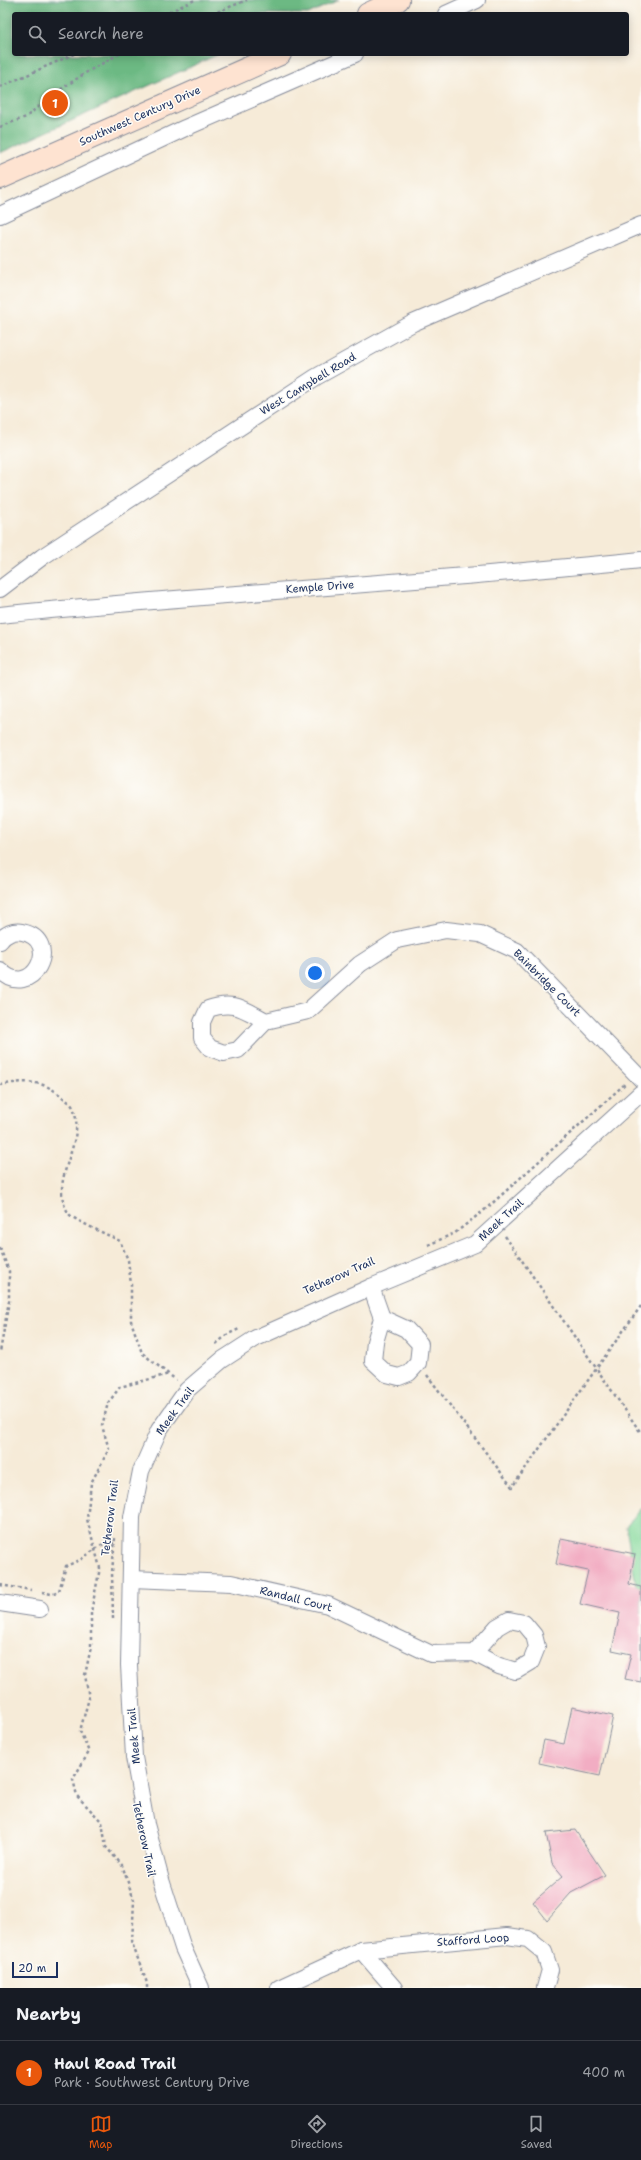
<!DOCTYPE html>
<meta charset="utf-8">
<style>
:root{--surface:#171b24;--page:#20242c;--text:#f1f3f6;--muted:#9ea1a6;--line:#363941;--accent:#ea580c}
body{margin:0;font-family:"Shantell Sans",sans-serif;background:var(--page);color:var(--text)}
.scale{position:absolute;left:12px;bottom:10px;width:46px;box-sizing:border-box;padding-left:4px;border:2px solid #1b2f5e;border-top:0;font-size:11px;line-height:14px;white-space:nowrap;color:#1b2f5e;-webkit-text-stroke:3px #fdfcf7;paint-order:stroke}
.you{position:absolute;left:315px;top:973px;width:14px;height:14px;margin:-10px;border:3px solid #fff;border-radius:50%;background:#1a73e8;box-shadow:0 0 0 6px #1a73e833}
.badge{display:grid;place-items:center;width:26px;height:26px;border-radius:50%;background:var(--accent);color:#fff;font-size:13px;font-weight:700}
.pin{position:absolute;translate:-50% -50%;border:2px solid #fff;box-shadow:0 1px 4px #0006}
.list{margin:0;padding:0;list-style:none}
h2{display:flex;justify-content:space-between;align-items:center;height:52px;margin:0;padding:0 16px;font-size:17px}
h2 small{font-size:13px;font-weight:400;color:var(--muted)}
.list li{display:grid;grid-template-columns:26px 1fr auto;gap:12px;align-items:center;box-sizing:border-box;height:64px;padding:0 16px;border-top:1px solid var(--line)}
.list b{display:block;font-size:15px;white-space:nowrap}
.list p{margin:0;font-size:13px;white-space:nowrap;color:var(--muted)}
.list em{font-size:13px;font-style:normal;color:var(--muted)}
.icon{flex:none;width:22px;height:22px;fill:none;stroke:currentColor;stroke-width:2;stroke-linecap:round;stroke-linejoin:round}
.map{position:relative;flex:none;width:641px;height:1988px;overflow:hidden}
.search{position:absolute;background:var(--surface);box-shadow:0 2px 10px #0003;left:12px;right:12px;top:12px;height:44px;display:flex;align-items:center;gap:10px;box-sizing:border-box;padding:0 14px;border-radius:4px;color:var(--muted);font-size:15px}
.sheet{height:116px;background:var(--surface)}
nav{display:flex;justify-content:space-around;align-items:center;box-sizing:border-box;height:56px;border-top:1px solid var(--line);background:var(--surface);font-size:11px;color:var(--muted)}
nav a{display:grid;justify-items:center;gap:2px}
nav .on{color:var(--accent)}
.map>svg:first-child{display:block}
.green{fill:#85d99b;stroke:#50847c}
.forest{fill:#6cb983;stroke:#447470}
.building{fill:#f2adc3}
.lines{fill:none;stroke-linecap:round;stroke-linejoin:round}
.minor-casing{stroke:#888d9b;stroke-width:18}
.secondary-casing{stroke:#888d9b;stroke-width:24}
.path{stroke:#888d9b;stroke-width:2.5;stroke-dasharray:3 3;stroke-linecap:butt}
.minor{stroke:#fff;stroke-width:16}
.secondary{stroke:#fee3d1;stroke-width:22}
.labels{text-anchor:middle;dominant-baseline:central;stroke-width:3;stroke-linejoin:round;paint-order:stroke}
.street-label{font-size:11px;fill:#1b2f5e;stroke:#fdfcf7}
</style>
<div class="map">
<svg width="641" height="1988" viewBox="0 0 641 1988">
<rect width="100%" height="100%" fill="#fdfcf7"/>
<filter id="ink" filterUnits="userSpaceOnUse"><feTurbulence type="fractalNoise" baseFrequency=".025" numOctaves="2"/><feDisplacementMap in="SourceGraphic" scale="8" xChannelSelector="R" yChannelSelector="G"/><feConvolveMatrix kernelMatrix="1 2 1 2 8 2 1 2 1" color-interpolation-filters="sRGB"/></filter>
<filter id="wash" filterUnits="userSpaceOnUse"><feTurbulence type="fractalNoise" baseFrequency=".012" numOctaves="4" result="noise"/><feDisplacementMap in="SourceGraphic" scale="16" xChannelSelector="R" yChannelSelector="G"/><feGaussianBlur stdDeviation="0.9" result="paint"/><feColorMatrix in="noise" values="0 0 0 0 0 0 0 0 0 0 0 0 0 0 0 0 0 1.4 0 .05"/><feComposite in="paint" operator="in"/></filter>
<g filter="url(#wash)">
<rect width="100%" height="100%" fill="#f6ebd8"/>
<!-- green -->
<path class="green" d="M641,1508V1614L626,1527Z"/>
<!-- forest -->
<path class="forest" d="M0,0H339L308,14H14V54H219L0,153Z"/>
<g id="blocks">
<!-- building -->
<g class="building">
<path d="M561,1539L635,1554L629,1584L641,1587V1682L625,1679L631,1654L612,1650L620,1613L580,1604L588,1571L556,1564Z"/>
<path d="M572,1707L613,1716L600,1776L539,1763L544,1740L564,1744Z"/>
<path d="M575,1830L605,1875L571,1893L547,1920L533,1902L563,1876L552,1863L546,1833Z"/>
</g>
</g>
</g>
<g filter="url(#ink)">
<use href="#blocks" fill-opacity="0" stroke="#888d9b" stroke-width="1"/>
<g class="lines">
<!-- minor casing -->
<g class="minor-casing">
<g id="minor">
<path d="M446,14L477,0"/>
<path d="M0,215L185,128L355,54"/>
<path d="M0,589L42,557L316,377L413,323L641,225"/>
<path d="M0,615C213,593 428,582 641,560"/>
<path d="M0,941C5,934 14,930 22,932C64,940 31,1003 0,970"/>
<path d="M266,1021C243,1009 234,1000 208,1009L202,1022V1038L210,1048L224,1053L238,1050L266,1021L308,1011L360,964L397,940L446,930L480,934L517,951L641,1079"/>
<path d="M371,1287L382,1318L375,1342L373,1361L387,1374L399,1377L409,1373L418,1363L420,1344L406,1329L382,1318"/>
<path d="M131,1579L231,1583L328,1605L431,1654L474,1653L499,1666L516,1671L531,1662L537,1647L534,1635L524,1623L509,1620L497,1627L474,1653"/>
<path d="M0,1603L40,1609"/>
<path d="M361,1950L394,1988"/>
<path d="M201,1988L183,1948L161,1880L146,1824L134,1757L129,1665L132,1517L141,1471L159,1430L187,1390L222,1360L256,1338L371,1287L475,1244L641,1093"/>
<path d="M279,1988L361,1950L507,1936L528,1939L544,1952L550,1970L545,1988"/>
</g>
</g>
<!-- secondary casing -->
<g class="secondary-casing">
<g id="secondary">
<path d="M368,14L398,0"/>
<path d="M0,178L280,54"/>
</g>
</g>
<!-- path -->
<g class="path">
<path d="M164,14L195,0"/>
<path d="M212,14L247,0"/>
<path d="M0,87L74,54"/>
<path d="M0,127L26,117L52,95L87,72L119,54"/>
<path d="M0,1085C23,1081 41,1079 60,1095C64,1099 72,1103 73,1108C88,1143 46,1180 69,1214C73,1220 111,1236 120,1241L128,1260L131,1284V1321L142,1353L176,1380"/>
<path d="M505,1236L641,1433"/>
<path d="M428,1245L455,1233L487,1208L626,1083"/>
<path d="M0,1248L9,1271V1301L0,1352"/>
<path d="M216,1344L228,1334L239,1329"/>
<path d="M427,1375L512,1487L641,1306"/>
<path d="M0,1585L31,1590"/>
<path d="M42,1592L51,1594L59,1591L66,1566L80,1560L101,1545L114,1543"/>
<path d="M113,1619L112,1572L115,1538"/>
<path d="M147,1988V1983L132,1943L134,1900L122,1865L106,1847L102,1822L77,1796L73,1779L89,1752L80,1731L89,1698L85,1675L91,1647V1612L100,1568L87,1519L91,1483L109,1449L102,1426L108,1403L120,1387L169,1374"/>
</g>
<!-- minor -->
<use href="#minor" class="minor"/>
<!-- secondary -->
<use href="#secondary" class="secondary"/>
</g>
</g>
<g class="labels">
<!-- street labels -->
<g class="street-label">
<text transform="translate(140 116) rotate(-24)">Southwest Century Drive</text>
<text transform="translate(308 384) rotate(-31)">West Campbell Road</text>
<text transform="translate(320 587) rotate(-4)">Kemple Drive</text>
<text transform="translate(547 983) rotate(45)">Bainbridge Court</text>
<text transform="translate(501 1220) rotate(-42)">Meek Trail</text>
<text transform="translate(339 1276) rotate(-24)">Tetherow Trail</text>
<text transform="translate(175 1411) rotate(-54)">Meek Trail</text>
<text transform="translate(110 1518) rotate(-83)">Tetherow Trail</text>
<text transform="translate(296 1599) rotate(14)">Randall Court</text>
<text transform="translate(134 1736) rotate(-95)">Meek Trail</text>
<text transform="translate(144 1839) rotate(78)">Tetherow Trail</text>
<text transform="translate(473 1940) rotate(-4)">Stafford Loop</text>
</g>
</g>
</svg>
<div class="scale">20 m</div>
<div class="you"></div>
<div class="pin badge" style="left:55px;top:103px">1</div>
<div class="search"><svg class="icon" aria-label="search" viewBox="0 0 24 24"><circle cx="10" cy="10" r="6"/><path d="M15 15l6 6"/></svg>Search here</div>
</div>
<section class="sheet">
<h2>Nearby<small></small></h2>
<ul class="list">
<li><span class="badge">1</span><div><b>Haul Road Trail</b><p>Park · Southwest Century Drive</p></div><em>400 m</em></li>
</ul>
</section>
<nav>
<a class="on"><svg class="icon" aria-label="map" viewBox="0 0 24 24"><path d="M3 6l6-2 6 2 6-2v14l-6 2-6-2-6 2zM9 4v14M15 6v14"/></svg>Map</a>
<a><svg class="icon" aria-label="directions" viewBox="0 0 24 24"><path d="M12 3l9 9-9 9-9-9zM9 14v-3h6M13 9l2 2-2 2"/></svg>Directions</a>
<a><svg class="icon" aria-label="saved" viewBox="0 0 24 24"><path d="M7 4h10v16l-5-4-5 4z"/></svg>Saved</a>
</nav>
